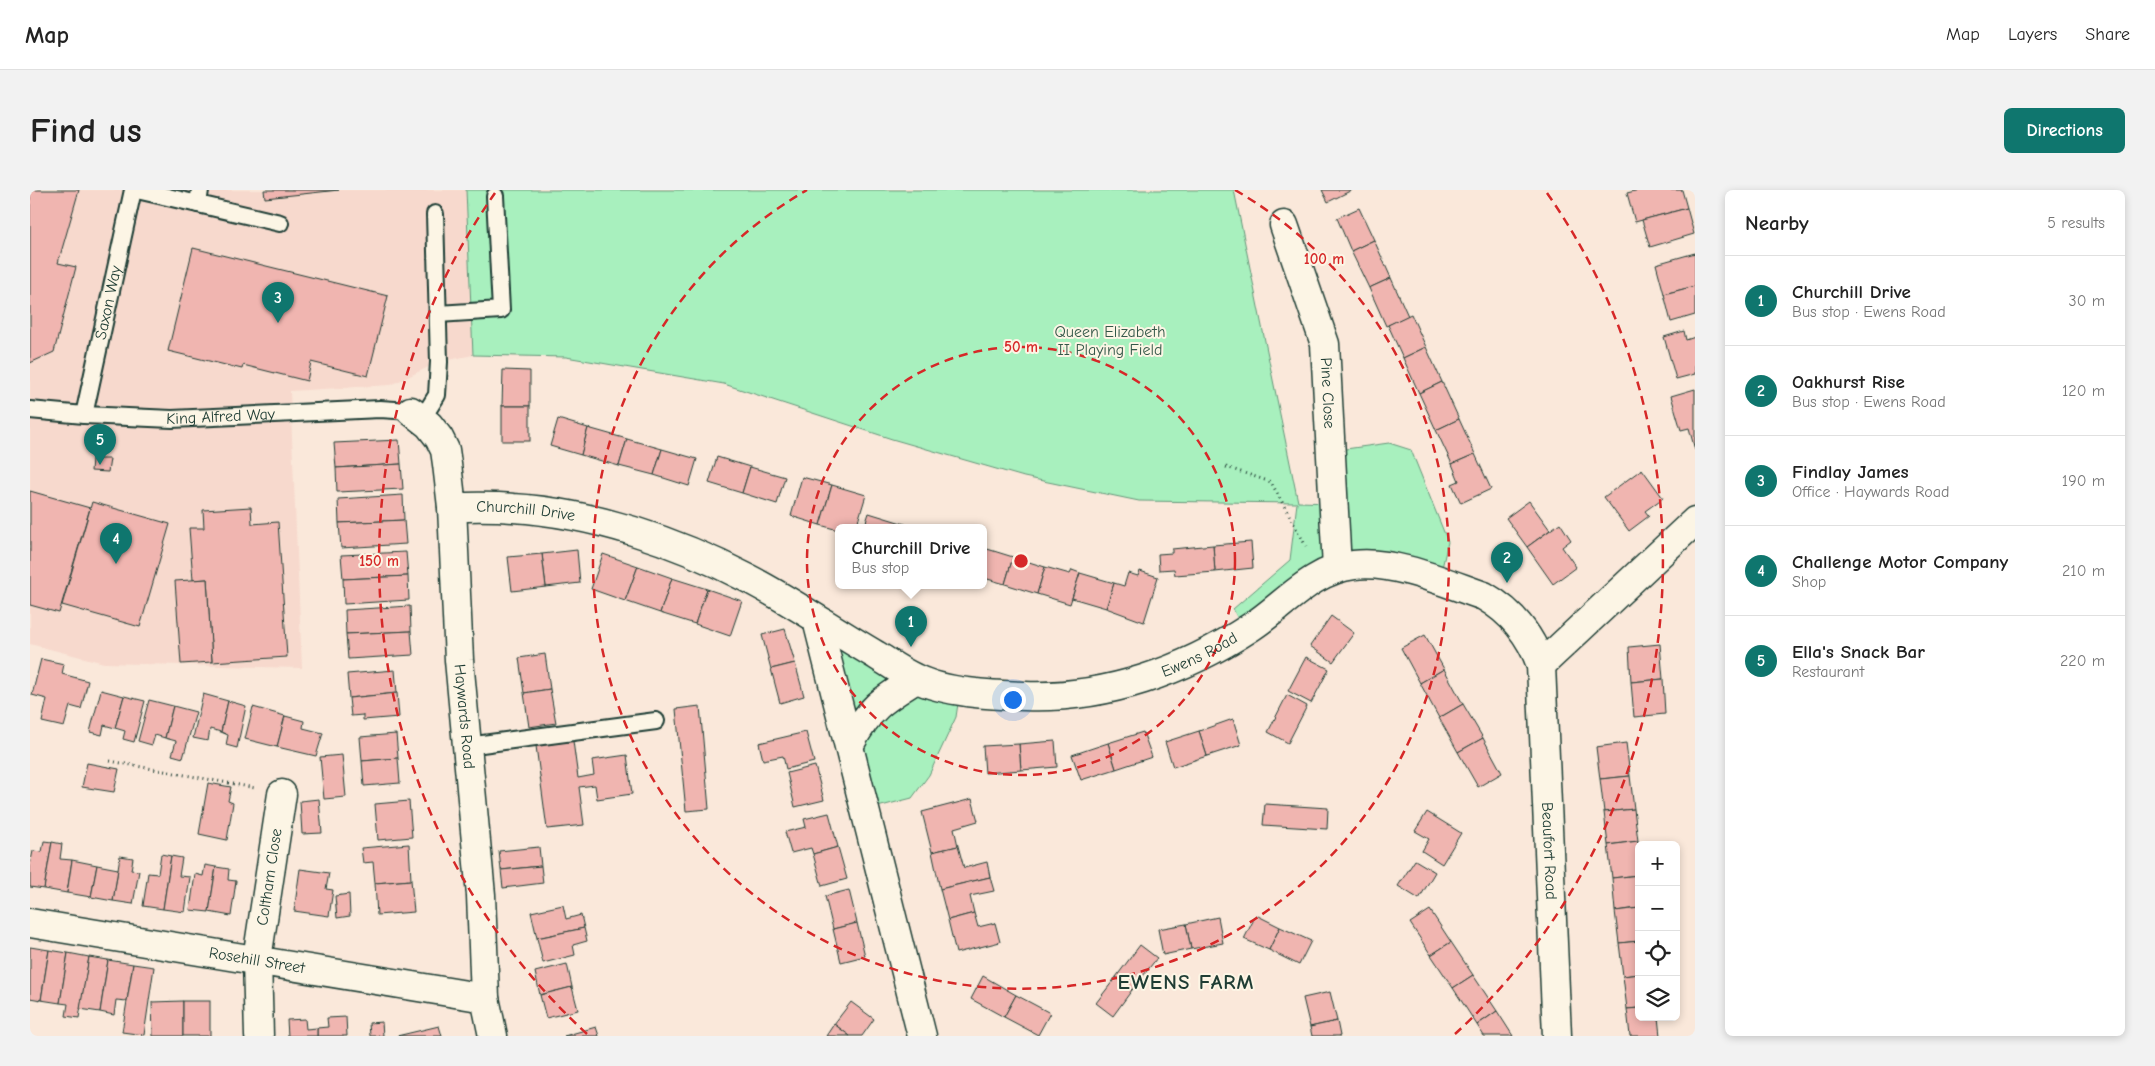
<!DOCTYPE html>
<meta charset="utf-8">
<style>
:root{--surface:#fff;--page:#f2f2f2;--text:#222;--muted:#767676;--line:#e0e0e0;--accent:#0f766e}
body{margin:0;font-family:"Comic Neue",sans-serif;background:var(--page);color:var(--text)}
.controls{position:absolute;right:15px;bottom:15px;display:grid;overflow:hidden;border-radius:8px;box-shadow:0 2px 8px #0003}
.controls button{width:45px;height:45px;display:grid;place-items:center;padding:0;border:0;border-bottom:1px solid var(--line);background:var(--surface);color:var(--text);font:25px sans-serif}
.you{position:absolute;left:982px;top:509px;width:18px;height:18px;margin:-12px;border:4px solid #fff;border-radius:50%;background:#1a73e8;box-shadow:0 0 0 8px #1a73e833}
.badge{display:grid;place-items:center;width:32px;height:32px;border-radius:50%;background:var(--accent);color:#fff;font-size:16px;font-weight:700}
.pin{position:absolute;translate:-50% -41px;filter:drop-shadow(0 1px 2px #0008)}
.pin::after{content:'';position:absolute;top:26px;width:18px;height:15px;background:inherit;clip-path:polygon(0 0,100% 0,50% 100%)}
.popup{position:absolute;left:805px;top:334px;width:152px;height:65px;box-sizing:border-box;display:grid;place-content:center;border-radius:8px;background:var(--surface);filter:drop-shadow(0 1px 4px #0005);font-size:16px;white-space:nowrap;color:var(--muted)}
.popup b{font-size:19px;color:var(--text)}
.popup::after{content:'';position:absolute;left:50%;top:100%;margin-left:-10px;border:10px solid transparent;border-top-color:var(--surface)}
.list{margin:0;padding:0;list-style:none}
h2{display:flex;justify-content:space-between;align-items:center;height:65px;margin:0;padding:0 20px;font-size:21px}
h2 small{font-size:16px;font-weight:400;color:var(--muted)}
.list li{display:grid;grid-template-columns:32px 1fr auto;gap:15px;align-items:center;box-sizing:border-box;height:90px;padding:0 20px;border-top:1px solid var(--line)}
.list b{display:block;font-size:19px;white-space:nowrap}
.list p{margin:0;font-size:16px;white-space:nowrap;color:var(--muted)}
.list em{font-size:16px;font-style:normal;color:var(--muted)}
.icon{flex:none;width:28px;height:28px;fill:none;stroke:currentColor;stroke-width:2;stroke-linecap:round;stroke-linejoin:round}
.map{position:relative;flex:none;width:1665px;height:846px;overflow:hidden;border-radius:8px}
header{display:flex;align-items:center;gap:30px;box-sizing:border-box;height:70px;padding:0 25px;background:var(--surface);border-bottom:1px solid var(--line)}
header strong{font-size:24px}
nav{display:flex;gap:28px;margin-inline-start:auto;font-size:18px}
.intro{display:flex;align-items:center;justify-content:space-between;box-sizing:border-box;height:120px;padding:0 30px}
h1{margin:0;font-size:35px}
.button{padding:12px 22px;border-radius:8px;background:var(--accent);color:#fff;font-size:18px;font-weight:700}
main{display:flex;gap:30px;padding:0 30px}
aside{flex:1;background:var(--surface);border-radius:8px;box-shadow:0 2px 8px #0003}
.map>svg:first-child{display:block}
.built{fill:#f7d9cd}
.green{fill:#a8f0be;stroke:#649679}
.building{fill:#f0b5b0;stroke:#1f3d34}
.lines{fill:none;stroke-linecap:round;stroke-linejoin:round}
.lane-casing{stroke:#1f3d34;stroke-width:20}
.street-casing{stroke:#1f3d34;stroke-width:31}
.path{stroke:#1f3d34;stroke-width:3;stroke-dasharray:1 4;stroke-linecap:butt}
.lane{stroke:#fcf5e5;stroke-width:16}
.street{stroke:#fcf5e5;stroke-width:28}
.ring{fill:none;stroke:#d62828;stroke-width:2.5;stroke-dasharray:9 6}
.labels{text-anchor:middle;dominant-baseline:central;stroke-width:4;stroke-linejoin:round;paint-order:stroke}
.street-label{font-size:16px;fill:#1f3d34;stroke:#fcf5e5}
.park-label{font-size:16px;fill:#345849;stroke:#fcf5e5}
.district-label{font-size:21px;font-weight:bold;letter-spacing:1px;fill:#1f3d34;stroke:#fcf5e5}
.centre{fill:#d62828;stroke:#fcf5e5;stroke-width:2.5}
.ring-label{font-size:15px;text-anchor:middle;font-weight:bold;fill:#d62828;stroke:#fcf5e5;stroke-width:4;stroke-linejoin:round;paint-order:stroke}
</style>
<header>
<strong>Map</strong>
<nav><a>Map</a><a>Layers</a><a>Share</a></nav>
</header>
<div class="intro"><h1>Find us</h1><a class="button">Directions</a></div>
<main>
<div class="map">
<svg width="1665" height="846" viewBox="0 0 1665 846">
<rect width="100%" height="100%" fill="#fae8da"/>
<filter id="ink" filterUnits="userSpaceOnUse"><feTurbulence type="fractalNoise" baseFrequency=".02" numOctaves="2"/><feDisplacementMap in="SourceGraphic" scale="10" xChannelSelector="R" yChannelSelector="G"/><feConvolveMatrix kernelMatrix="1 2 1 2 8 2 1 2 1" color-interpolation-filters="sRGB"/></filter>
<g filter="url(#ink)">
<!-- built -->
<path class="built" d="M0,0H436L443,165L409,172L361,195L260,201L272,478L74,473L0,454Z"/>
<!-- green -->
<g class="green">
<path d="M436,0H1204L1268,312L1305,313L1301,261L1359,253L1381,260L1418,352L1409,391L1337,374L1214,441L1203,419L1260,370L1267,313L1109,311L994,287L862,249L694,194L536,167L443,165Z"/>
<path d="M787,430L930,500L926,527L899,585L882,608L836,620Z"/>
</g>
<!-- building -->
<g class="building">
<path d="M0,0H49L28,73L46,77L24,162L0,173Z"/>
<path d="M234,0H309L235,8Z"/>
<path d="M1292,0H1322L1298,12Z"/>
<path d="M1609,0H1652L1657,18L1605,32L1597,3Z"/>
<path d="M1329,18L1344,50L1321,61L1307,28Z"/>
<path d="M1657,18L1664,44L1620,57L1612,30Z"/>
<path d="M1344,50L1361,88L1339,98L1321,61Z"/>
<path d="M163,58L358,106L338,186L281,172L277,191L213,175L212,179L138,161Z"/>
<path d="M1665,63V96L1634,104L1626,74Z"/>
<path d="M1361,88L1378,126L1356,136L1339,98Z"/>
<path d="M1665,96V125L1641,132L1634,104Z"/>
<path d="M1381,124L1396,157L1373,168L1358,135Z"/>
<path d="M1654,141L1656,150L1665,147V184L1646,189L1634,147Z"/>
<path d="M1396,157L1412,192L1389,203L1373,168Z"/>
<path d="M473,180L500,181V216H472Z"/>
<path d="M1412,192L1429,229L1406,240L1389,203Z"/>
<path d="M1665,199V260L1659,238L1651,240L1641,206Z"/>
<rect x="472" y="216" width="28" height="35"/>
<path d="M528,229L558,238L551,265L520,256Z"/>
<path d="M1429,229L1445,264L1422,274L1406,240Z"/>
<path d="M558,238L597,249L589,276L551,265Z"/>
<path d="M597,249L632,259L624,285L589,276Z"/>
<path d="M369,250L371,274L306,278L304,253Z"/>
<path d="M632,259L667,269L659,296L624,285Z"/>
<path d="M1445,264L1461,299L1431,313L1422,294L1429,291L1422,274Z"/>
<path d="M687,267L720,277L712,303L679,293Z"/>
<path d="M62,269H80L78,282L61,281Z"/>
<path d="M371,274L373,299L307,302L306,278Z"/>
<path d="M720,277L755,287L747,314L712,303Z"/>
<path d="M1612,279L1633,308L1615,321L1619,326L1599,341L1574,307Z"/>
<path d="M772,287L802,295L790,335L761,326Z"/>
<path d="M802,295L836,305L826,338H808V340L790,335Z"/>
<path d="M0,301L60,318L29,423L0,415Z"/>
<path d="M373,305L374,330L309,333L308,309Z"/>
<path d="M1499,311L1520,340L1497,357L1476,328Z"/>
<path d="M62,312L140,334L110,437L32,415Z"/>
<path d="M221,317L222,334L248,332L257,467L182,472L177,389L163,390L159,338H174L173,320Z"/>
<path d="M839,323L878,335L877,338H834Z"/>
<path d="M374,330L376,354L311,358L309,333Z"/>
<path d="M1530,333L1541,350L1532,357L1546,377L1523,394L1497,357Z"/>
<path d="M1221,352L1223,378L1185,382L1183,355Z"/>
<path d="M1183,355L1185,382L1145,385L1144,379L1129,380L1128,364L1142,363V359Z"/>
<path d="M954,358L983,367L975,394L954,388Z"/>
<path d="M547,360L550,393L516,397L512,364Z"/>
<path d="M376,362L378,386L313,389L311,365Z"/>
<path d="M512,364L516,397L482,401L478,367Z"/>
<path d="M573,364L608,376L595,411L561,399Z"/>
<path d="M983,367L1015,377L1007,404L975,394Z"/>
<path d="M608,376L642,388L630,423L595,411Z"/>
<path d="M1015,377L1040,384L1042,380L1050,383L1040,414L1007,404Z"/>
<path d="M1110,381L1128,387L1114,432L1076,418L1084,393L1094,396L1098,383L1108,386Z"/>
<path d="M1050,383L1084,393L1076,418L1042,408Z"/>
<path d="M378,386L379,410L314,414L313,389Z"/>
<path d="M642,388L677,399L665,434L630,423Z"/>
<path d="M177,389L182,472L151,474L145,391Z"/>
<path d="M677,399L712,411L700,446L665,434Z"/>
<path d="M380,416L381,441L316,444L315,420Z"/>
<path d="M1301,426L1324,443L1303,472L1280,456Z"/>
<path d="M755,439L765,473L741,479L732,445Z"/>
<path d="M381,441L383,465L318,469L316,444Z"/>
<path d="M1395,445L1414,479L1390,493L1371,458Z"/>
<path d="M1630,454L1633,489L1601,492L1599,457Z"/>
<path d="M515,464L520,499L494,503L489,468Z"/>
<path d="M1276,467L1299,479L1281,513L1258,501Z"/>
<path d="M11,469L34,474L32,484L58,491L51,519L40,516L34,537L12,532L17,509L2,505Z"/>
<path d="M765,473L774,506L750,513L741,479Z"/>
<path d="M1414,479L1433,514L1409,528L1390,493Z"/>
<path d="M365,480L367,503L319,508L317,484Z"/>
<path d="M1633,489L1635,524L1604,527L1601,492Z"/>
<path d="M520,499L526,533L499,537L494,503Z"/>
<path d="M71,500L94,506L85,538L74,535L72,545L60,542Z"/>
<path d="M367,503L369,527L333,530V525L321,526L319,508Z"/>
<path d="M173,504L198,511L191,542L180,539L178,551L163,548Z"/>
<path d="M1257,505L1277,516L1258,553L1238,542Z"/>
<path d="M94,506L115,511L104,552L93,549L95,541L85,538Z"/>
<path d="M119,510L143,516L135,548L125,545L122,555L108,551Z"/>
<path d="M198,511L216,516L207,558L196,555L198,545L191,542Z"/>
<path d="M1433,514L1453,548L1428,562L1409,528Z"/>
<path d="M143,516L166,522L153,568L142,565L146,551L135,548Z"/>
<path d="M670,516L679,619L656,621L646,519Z"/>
<path d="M223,517L255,526L247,557L215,549Z"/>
<path d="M255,526L274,531L273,538L293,543L286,566L247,557Z"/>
<path d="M1203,529L1211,555L1177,566L1169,541Z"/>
<path d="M1169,541L1177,566L1143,577L1135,552Z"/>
<path d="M776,542L784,572L756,579L753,566L733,570L729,553Z"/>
<path d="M1113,542L1122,567L1086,579L1078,553Z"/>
<path d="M366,544L368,568L332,571L330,547Z"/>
<path d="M1453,548L1472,583L1448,597L1428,562Z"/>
<path d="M543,551L548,588L564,585L562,570L597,565L602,604L567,609L565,595L549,597L554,635L517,639L506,556Z"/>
<path d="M1025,551L1027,577L991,580L989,554Z"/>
<path d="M1078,553L1086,579L1051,590L1042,565Z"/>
<path d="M1596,553L1600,586L1570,589L1566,557Z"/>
<path d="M989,554L991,580L955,583L953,556Z"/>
<path d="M312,565L316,607L294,609L290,567Z"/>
<path d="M368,568L370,593L334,596L332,571Z"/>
<path d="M57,573L89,579L84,602L52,597Z"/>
<path d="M785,576L794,610L765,617L757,583Z"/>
<path d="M1600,586L1604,619L1574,622L1570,589Z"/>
<path d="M178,593L201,597L198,611L203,613L197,650L169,644Z"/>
<path d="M289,609L292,643L272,644L270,611Z"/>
<path d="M942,609L948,631L924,638L928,656L902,662L892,622Z"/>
<path d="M379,611L382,647L348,650L345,614Z"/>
<path d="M1235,614L1298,618L1297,639L1233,635Z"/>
<path d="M1604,619L1608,651L1578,655L1574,622Z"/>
<path d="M1397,622L1431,643L1412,674L1392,661L1399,649L1385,641Z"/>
<path d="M799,623L808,657L783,664L781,658L761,663L755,642L776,637L774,629Z"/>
<path d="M14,651L22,652L14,699L0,697V676L3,661L12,662Z"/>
<path d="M1608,651L1609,685L1582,688L1578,655Z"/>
<path d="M22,652L32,654L30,669L42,670L37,703L14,699Z"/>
<path d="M379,654L381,690L345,693L343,672L333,673L331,658Z"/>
<path d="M928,656L934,678L957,672L960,687L910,699L902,662Z"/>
<path d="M509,657L511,676L471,680L469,661Z"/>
<path d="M808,657L817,689L792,696L783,664Z"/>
<path d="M131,664L141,666L133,719L113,716L118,683L128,684Z"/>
<path d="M90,666L103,668L101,680L109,681L103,714L83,711Z"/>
<path d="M141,666L152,668L149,686L160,687L155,722L133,719Z"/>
<path d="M42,670L67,675L61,707L37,703Z"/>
<path d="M1385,670L1405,682L1389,709L1368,696Z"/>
<path d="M67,675L88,679L83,711L61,707Z"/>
<path d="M175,675L186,677L179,722L160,720L165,684L173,686Z"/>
<path d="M511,676L513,693L473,698L471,680Z"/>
<path d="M186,677L199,679L198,690L206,691L201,726L179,722Z"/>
<path d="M270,679L299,683L296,699L303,700L299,726L264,721Z"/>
<path d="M1609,685V718L1585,721L1582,688Z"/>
<path d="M960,687L964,701L940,706L944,723L918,730L910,699Z"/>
<path d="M381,690L384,722L347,725L345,693Z"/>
<path d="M819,700L827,733L803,739L795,706Z"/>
<path d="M319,704L320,726L307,728L305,706Z"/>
<path d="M533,715L536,729L551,725L554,738L507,748L501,722Z"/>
<path d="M1609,718V751L1589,753L1585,721Z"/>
<path d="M1400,720L1421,752L1401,765L1380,733Z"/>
<path d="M944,723L948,737L965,733L970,752L926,763L918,730Z"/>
<path d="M1226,725L1250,737L1239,760L1214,749Z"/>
<path d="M1188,727L1193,753L1161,759L1156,734Z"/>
<path d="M827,733L835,766L811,772L803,739Z"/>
<path d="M1156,734L1161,759L1133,765L1128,739Z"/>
<path d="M1250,737L1281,751L1269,775L1239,760Z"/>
<path d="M554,738L557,751L543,755L545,765L513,773L507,748Z"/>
<path d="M1609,751V784L1593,786L1589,753Z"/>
<path d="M1421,752L1443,785L1423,798L1401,765Z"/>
<path d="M1110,755L1127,768L1102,800L1086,787Z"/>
<path d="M0,757L19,760L11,810L0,808Z"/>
<path d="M19,760L38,763L30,813L11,810Z"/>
<path d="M38,763L59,767L49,828L36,826L38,814L30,813Z"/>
<path d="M59,767L78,770L70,822L50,819Z"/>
<path d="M78,770L103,774L97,811L86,810L84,825L70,822Z"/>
<path d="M103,774L124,777L114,845L92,842Z"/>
<path d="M537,774L542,797L510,805L505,782Z"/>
<path d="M1609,784V818L1597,819L1593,786Z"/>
<path d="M1443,785L1467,821L1447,835L1423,798Z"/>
<path d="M953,786L986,805L974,827L941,809Z"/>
<path d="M1086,787L1102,800L1083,826L1066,813Z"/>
<path d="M542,797L548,820L516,828L510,805Z"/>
<path d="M1300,802L1307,831L1280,837L1273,808Z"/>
<path d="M986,805L1020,823L1008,845L974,827Z"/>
<path d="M153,811V846H123L122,812Z"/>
<rect x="153" y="811" width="27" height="35"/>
<path d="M821,812L844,829L832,846H820L804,834Z"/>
<path d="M1609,818V827H1628L1630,846H1600L1597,819Z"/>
<path d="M1467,821L1483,846H1454L1447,835Z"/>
<path d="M316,827L317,846H287V838L298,837L297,828Z"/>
<path d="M275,829L276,839L287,838V846H258L257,830Z"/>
<path d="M1307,831L1310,846H1282L1280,837Z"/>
<path d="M352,832L353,846H340L339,833Z"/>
<path d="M804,834L820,846H796Z"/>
<path d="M409,836L412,846H367Z"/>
<path d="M566,837L569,846H534Z"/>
</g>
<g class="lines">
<!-- lane casing -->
<g class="lane-casing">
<g id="lane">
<path d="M107,0L168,14L170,0"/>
<path d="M168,14L250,33"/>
<path d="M408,124L471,120L465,6"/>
<path id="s1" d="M0,220L54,225L142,229L350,219L381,221"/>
<path id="s2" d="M54,225L103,0"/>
<path d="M392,229L407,205L409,172L405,24"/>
<path d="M437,556L626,531"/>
</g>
</g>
<!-- street casing -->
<g class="street-casing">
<g id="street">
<path id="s3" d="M1254,35L1295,154L1307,378"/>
<path id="s4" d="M381,221L399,235L409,248L415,260L417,274L422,317L429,470L451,705L455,808L463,846"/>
<path id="s5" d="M422,317C442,317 463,316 483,318C563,323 646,351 717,388C762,411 803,440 846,465C859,473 871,482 885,488C915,503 962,505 995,506C1076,509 1154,481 1221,437C1255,415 1281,380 1324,375C1365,370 1416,393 1454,406C1482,422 1500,444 1511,475L1527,846"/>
<path d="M787,430L892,846"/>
<path d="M1511,475L1665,331"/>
<path d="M820,554C839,518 852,510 886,489"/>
<path id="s6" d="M0,733L455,808"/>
<path id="s7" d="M229,846L227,769L252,604"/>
</g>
</g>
<!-- path -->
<g class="path">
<path d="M1196,277L1241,292L1276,356"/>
<path d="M80,571L225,598"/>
</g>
<!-- lane -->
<use href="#lane" class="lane"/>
<!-- street -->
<use href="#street" class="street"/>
</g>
</g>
<!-- distance rings -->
<g class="ring">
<circle cx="991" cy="371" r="214"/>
<path d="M1205 0A428 428 0 1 1 777 0"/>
<path d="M557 844A642 642 0 0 1 465 3M1517 3A642 642 0 0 1 1425 844"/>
</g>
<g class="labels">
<!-- street labels -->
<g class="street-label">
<text stroke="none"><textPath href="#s2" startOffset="115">Saxon Way</textPath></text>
<text stroke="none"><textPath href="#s3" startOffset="175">Pine Close</textPath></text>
<text stroke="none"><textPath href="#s1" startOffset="191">King Alfred Way</textPath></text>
<text stroke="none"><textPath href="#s5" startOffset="74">Churchill Drive</textPath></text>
<text stroke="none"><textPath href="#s5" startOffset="796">Ewens Road</textPath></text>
<text stroke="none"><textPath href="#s4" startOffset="320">Haywards Road</textPath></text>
<text stroke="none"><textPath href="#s5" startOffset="1389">Beaufort Road</textPath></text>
<text stroke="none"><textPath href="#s7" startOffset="160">Coltham Close</textPath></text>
<text stroke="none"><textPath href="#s6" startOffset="230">Rosehill Street</textPath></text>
</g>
<!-- park labels -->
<g class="park-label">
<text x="1080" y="142">Queen Elizabeth<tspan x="1080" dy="18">II Playing Field</tspan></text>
</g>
<!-- district labels -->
<g class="district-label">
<text x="1156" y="792">EWENS FARM</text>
</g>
</g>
<circle cx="991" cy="371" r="8" class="centre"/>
<g class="ring-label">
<text x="1294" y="74">100 m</text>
<text x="991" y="162">50 m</text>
<text x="349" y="376">150 m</text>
</g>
</svg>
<div class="controls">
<button>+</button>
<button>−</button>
<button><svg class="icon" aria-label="locate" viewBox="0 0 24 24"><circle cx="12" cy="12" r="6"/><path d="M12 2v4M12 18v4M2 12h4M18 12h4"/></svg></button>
<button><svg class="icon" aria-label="layers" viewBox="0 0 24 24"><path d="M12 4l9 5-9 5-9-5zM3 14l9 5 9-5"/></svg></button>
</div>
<div class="you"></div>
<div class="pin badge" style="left:881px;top:457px">1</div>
<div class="popup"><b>Churchill Drive</b>Bus stop</div>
<div class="pin badge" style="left:1477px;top:393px">2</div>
<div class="pin badge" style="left:248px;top:133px">3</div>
<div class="pin badge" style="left:86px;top:374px">4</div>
<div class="pin badge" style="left:70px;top:275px">5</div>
</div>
<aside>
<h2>Nearby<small>5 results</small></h2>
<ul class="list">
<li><span class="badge">1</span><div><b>Churchill Drive</b><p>Bus stop · Ewens Road</p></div><em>30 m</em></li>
<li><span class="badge">2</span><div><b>Oakhurst Rise</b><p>Bus stop · Ewens Road</p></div><em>120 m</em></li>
<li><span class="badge">3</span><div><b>Findlay James</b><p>Office · Haywards Road</p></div><em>190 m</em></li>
<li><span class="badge">4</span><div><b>Challenge Motor Company</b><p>Shop</p></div><em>210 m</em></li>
<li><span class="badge">5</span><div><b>Ella's Snack Bar</b><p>Restaurant</p></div><em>220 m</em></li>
</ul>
</aside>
</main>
